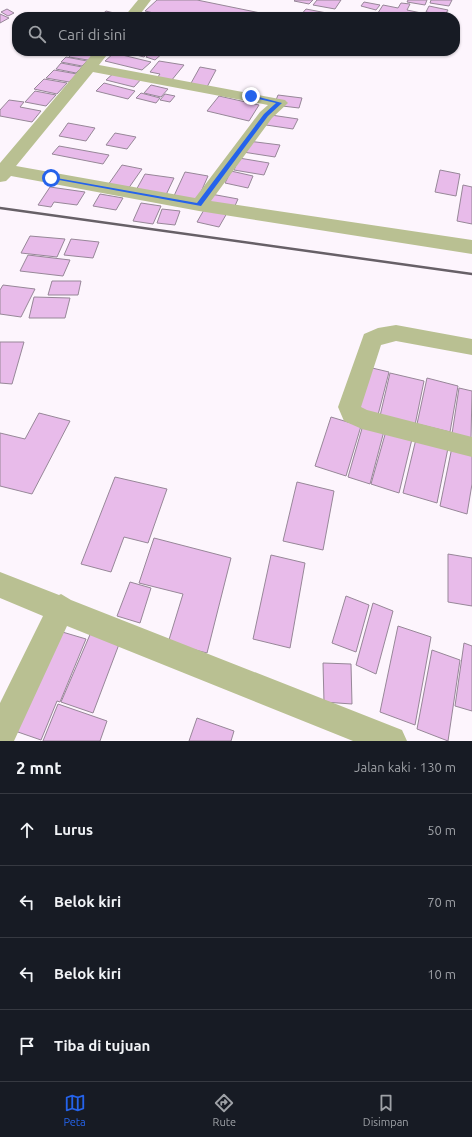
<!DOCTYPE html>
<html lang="id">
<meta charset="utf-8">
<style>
:root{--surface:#171b24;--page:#20242c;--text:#f1f3f6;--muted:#9ea1a6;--line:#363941;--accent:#2563eb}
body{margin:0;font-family:Ubuntu,sans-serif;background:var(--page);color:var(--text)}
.stop{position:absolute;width:12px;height:12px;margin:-9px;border:3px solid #2563eb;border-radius:50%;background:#fff}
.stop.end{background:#2563eb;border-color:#fff;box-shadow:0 1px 4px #0008}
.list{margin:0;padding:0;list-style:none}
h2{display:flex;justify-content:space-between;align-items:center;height:52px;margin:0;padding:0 16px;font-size:17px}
h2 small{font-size:13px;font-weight:400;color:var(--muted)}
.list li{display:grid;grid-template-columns:26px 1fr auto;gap:12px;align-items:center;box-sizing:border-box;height:72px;padding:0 16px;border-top:1px solid var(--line)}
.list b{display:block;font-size:15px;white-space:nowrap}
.list em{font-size:13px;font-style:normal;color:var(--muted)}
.icon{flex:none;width:22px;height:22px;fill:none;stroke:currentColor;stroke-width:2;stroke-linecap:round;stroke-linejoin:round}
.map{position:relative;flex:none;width:472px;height:741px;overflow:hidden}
.search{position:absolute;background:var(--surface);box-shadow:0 1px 3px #0004;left:12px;right:12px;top:12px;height:44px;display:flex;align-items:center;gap:10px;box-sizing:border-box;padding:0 14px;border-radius:16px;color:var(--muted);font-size:15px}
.sheet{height:340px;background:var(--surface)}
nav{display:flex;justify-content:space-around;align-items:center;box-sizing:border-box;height:56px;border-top:1px solid var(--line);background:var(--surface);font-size:11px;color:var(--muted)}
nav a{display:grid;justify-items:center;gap:2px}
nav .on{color:var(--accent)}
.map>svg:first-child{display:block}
.building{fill:#e8bbea;stroke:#978798}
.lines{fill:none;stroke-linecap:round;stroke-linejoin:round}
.minor{fill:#b9c092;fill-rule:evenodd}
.rail{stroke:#676067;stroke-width:2.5}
.route{fill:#2563eb}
</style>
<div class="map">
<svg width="472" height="741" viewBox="0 0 472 741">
<rect width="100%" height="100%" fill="#fdf5fd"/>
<!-- building -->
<g class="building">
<path d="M157,0H197L280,17H171L145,11Z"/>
<path d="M295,0H313L309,4L294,1Z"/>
<path d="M317,0H341L335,9L313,5Z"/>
<path d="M408,0H427L425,5L407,2Z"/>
<path d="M431,0H452L449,6L430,3Z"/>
<path d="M364,2L380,5L376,10L361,6Z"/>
<path d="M401,3L410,4L407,10L426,14L424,17L376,16L383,5L398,8Z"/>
<path d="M429,6L448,10L445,15L426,12Z"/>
<path d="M7,9L14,13L8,16L1,12Z"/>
<path d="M306,9L332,14L329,17H299Z"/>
<path d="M106,11L122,15L120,17H99Z"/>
<path d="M427,13L447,17H425Z"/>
<path d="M0,14L9,18L0,23Z"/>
<path d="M71,51H97L93,55Z"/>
<path d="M121,51H150L144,57Z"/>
<path d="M153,51H165L155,60L146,57Z"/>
<path d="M73,52L92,56L88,60L69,57Z"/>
<path d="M114,53L151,62L142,70L105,61Z"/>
<path d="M66,57L87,61L82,66L61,62Z"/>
<path d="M159,61L184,65L171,81L157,78L160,74L150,72Z"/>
<path d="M61,63L82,67L76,73L56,69Z"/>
<path d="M200,67L216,70L207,87L190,85Z"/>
<path d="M54,70L77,74L69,82L46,78Z"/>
<path d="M116,71L143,77L134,87L106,80Z"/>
<path d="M44,79L67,83L57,94L34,89Z"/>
<path d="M104,83L135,91L128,99L96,91Z"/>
<path d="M151,85L168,89L161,97L144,93Z"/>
<path d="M35,91L56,95L46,106L25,102Z"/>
<path d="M141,93L160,98L156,103L136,98Z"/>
<path d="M165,94L175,96L170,102L160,100Z"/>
<path d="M278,95L302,98L299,108L274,105Z"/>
<path d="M219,96L259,105L249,121L207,111Z"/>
<path d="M9,100L24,102L20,107L41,111L32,122L0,116V110Z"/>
<path d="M271,115L298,119L293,129L266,125Z"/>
<path d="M68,123L95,128L86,141L59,136Z"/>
<path d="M115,133L136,137L127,149L106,145Z"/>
<path d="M248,141L280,145L275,157L243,152Z"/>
<path d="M59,146L109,155L103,164L52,154Z"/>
<path d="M239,158L269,163L264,175L234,170Z"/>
<path d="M122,165L142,169L128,189L108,185Z"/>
<path d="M440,170L460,174L456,196L435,192Z"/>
<path d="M231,171L253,176L248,188L225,183Z"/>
<path d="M185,172L208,176L197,201L173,198Z"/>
<path d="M145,174L174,178L165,197L135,192Z"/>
<path d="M463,185L472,187V224L457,221Z"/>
<path d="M50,187L85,192L77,205L54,202L51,207L38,205Z"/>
<path d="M100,194L123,198L116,210L93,206Z"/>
<path d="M211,194L238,199L234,208L207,202Z"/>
<path d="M141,203L161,206L153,224L133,221Z"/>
<path d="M205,208L227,213L219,227L197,222Z"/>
<path d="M162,209L180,211L175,225L157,223Z"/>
<path d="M30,236L65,239L57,257L21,253Z"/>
<path d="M71,239L99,242L93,258L64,255Z"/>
<path d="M28,255L70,260L63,276L20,271Z"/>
<path d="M52,281H81L78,295H48Z"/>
<path d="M3,285L35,289L21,317L0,314V290Z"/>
<path d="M34,297L70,298L65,318H29Z"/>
<path d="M0,342H24L12,384L0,383Z"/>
<path d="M368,367L389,372L378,415L357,410Z"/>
<path d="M390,373L424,381L415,425L380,416Z"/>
<path d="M427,378L458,386L450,432L417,424Z"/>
<path d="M459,388L472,391L471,439L452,434Z"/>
<path d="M39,413L70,421L32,494L0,486V433L25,439Z"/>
<path d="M331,417L361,426L346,476L315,466Z"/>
<path d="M363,425L384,431L370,484L348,477Z"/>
<path d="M386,431L412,439L399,493L371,484Z"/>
<path d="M416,439L448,448L437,503L403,493Z"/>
<path d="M452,447L472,453V484L467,514L440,506Z"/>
<path d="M115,477L167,489L148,543L124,537L111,572L81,564Z"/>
<path d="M297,482L334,491L323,550L283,541Z"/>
<path d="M154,538L231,558L207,653L168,643L183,594L139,583Z"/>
<path d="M448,554L472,558V606L448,602Z"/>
<path d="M271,555L305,563L290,648L253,639Z"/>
<path d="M130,582L151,588L140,623L117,616Z"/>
<path d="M346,596L369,605L356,652L332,643Z"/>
<path d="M373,603L393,611L376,674L356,665Z"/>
<path d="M398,626L431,637L415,725L380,712Z"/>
<path d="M92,630L121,639L93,713L61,702Z"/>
<path d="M59,631L86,639L60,702L57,701L41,740L15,731Z"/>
<path d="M464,643L472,646V711L455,706Z"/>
<path d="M432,650L460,660L448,741L417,729Z"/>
<path d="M323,663L351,664L352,704L324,702Z"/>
<path d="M58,704L107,721L100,741H43Z"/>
<path d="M197,718L234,731L231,741H189Z"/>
</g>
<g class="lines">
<!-- minor -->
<g class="minor">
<path d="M138,0H151L138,17H124Z"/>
<path d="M95,51H110L99,65L285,100L288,103L272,118L211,201L472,240V254L199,211L11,176L6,181L0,182V163ZM93,72L268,105L260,112L195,198L16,166Z"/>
<path d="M396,325L472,339V355L396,341L381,345L361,407L367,410L472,437V457L362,429L344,421L338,407L364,334L378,328Z"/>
<path d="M0,572L59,595L61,594L71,600L402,730L407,741H353L67,626L14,741H0V703L43,616L0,598Z"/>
</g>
<!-- rail -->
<path class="rail" d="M0,208L472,274"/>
</g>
<!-- route -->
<path class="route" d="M251,95L282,103L268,116L201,206L48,178L51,177L197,203L264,114L276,103L250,97Z"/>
</svg>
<div class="stop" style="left:51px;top:178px"></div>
<div class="stop end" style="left:251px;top:96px"></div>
<div class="search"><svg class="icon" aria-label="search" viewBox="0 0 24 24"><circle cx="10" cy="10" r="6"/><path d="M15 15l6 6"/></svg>Cari di sini</div>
</div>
<section class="sheet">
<h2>2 mnt<small>Jalan kaki · 130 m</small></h2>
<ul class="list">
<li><svg class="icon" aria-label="ahead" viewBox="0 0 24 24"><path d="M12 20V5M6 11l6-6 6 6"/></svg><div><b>Lurus</b></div><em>50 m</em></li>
<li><svg class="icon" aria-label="left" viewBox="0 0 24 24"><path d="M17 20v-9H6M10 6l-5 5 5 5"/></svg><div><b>Belok kiri</b></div><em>70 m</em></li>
<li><svg class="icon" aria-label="left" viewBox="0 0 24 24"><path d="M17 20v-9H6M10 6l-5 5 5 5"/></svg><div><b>Belok kiri</b></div><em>10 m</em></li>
<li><svg class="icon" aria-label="arrive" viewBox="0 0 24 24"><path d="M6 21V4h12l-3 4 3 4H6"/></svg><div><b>Tiba di tujuan</b></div></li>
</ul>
</section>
<nav>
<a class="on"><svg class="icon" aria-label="map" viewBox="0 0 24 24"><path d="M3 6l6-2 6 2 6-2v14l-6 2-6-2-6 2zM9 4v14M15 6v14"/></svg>Peta</a>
<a><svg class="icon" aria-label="directions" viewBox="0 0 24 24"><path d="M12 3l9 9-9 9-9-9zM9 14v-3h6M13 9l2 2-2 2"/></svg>Rute</a>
<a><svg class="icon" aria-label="saved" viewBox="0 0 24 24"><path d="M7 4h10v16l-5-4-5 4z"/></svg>Disimpan</a>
</nav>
